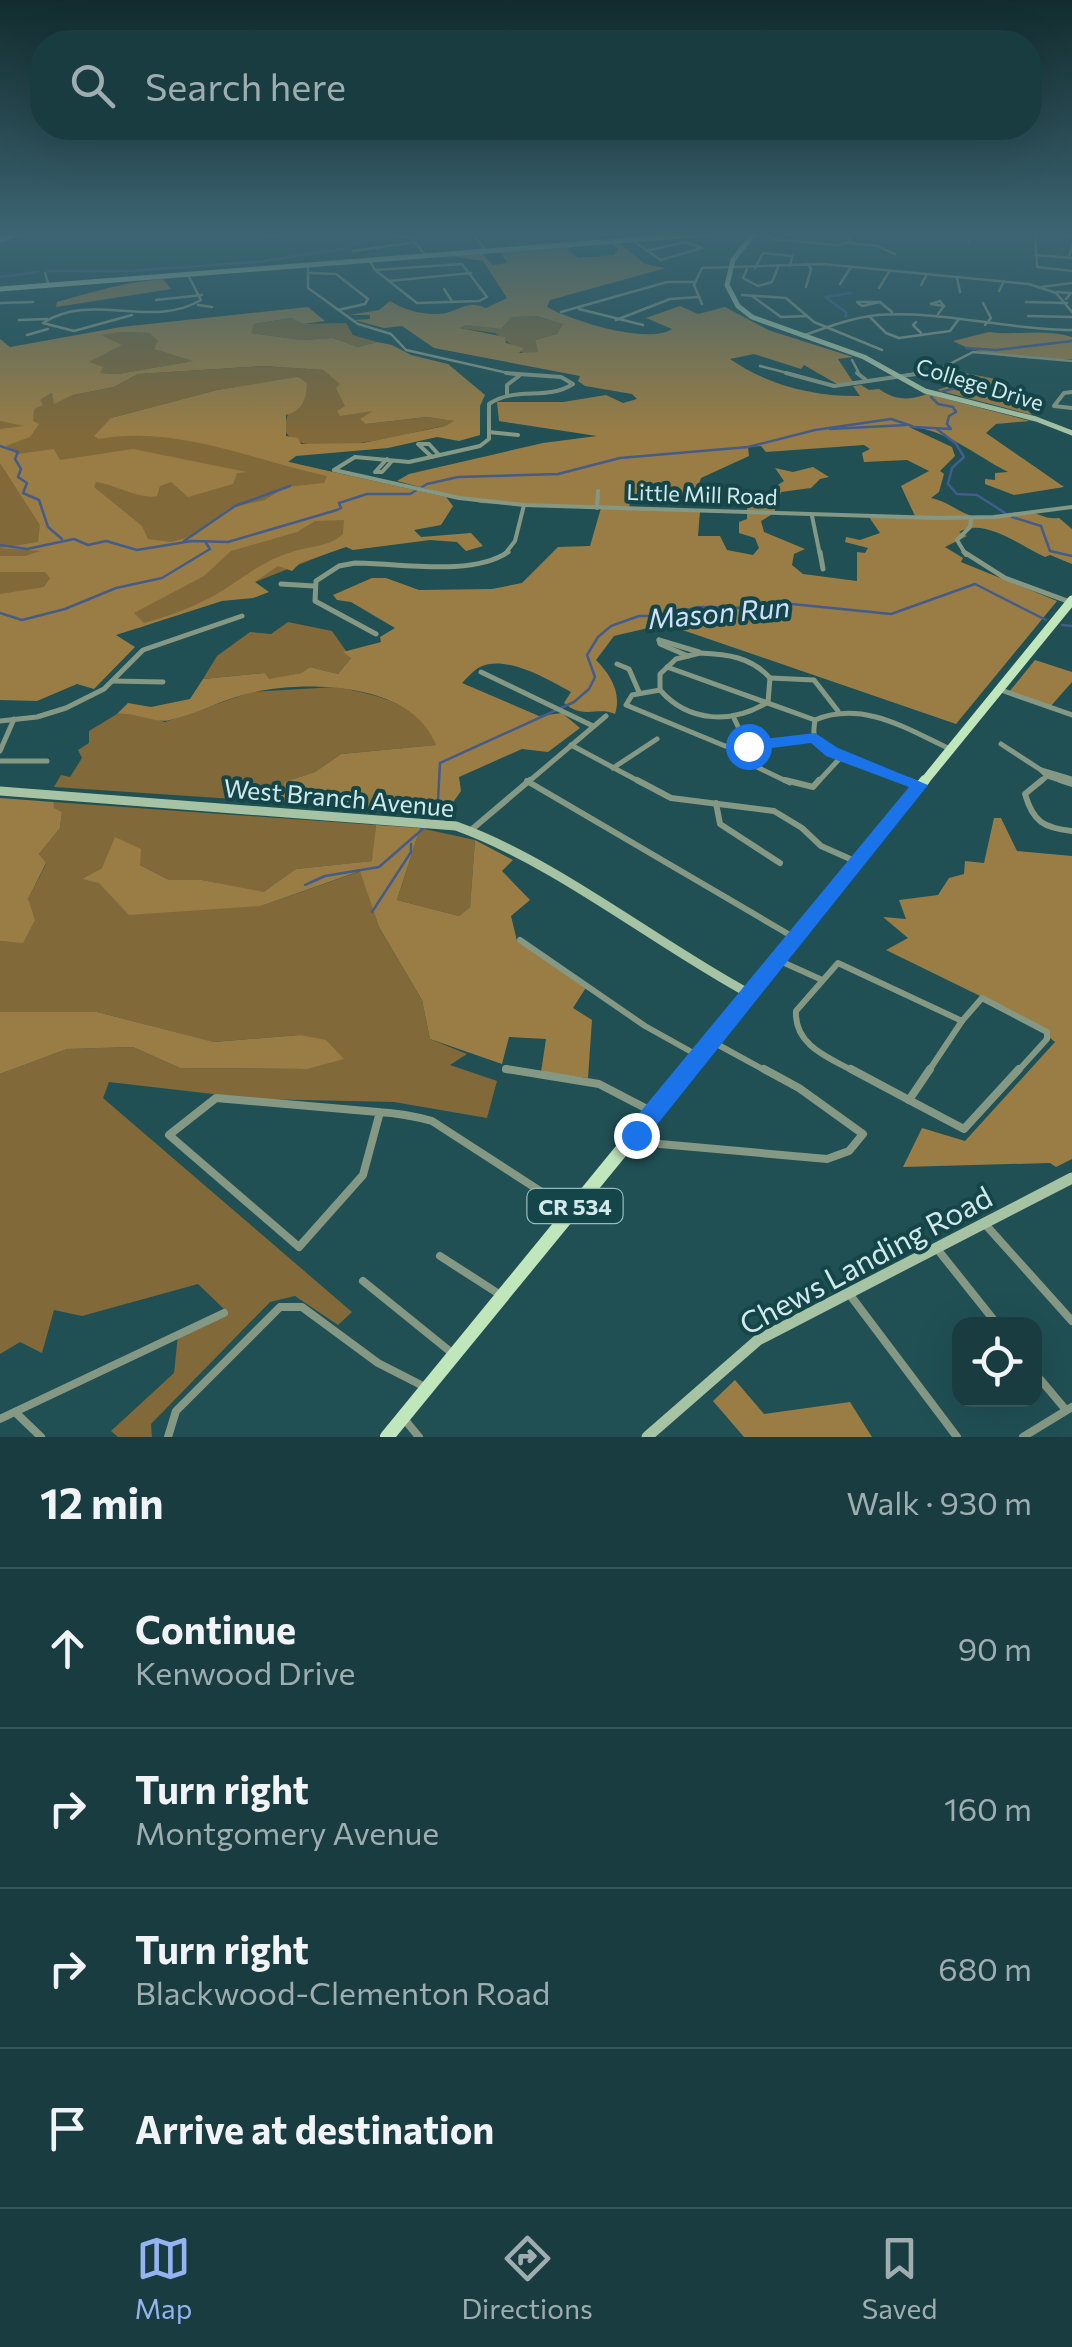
<!DOCTYPE html>
<meta charset="utf-8">
<style>
:root{--surface:#183c3f;--page:#25474a;--text:#f1f3f6;--muted:#9fadb0;--line:#365659;--accent:#95b2f1}
body{margin:0;font-family:Commissioner,sans-serif;background:var(--page);color:var(--text)}
.controls{position:absolute;right:30px;bottom:30px;display:grid;overflow:hidden;border-radius:20px;box-shadow:0 10px 40px #0002}
.controls button{width:90px;height:90px;display:grid;place-items:center;padding:0;border:0;border-bottom:2px solid var(--line);background:var(--surface);color:var(--text);font:50px sans-serif}
.stop{position:absolute;width:30px;height:30px;margin:-22px;border:8px solid #1a73e8;border-radius:50%;background:#fff}
.stop.end{background:#1a73e8;border-color:#fff;box-shadow:0 2px 10px #0008}
.list{margin:0;padding:0;list-style:none}
h2{display:flex;justify-content:space-between;align-items:center;height:130px;margin:0;padding:0 40px;font-size:42px}
h2 small{font-size:32px;font-weight:400;color:var(--muted)}
.list li{display:grid;grid-template-columns:65px 1fr auto;gap:30px;align-items:center;box-sizing:border-box;height:160px;padding:0 40px;border-top:2px solid var(--line)}
.list b{display:block;font-size:38px;white-space:nowrap}
.list p{margin:0;font-size:32px;white-space:nowrap;color:var(--muted)}
.list em{font-size:32px;font-style:normal;color:var(--muted)}
.icon{flex:none;width:55px;height:55px;fill:none;stroke:currentColor;stroke-width:2;stroke-linecap:round;stroke-linejoin:round}
.map{position:relative;flex:none;width:1072px;height:1437px;overflow:hidden}
.search{position:absolute;background:var(--surface);box-shadow:0 10px 40px #0002;left:30px;right:30px;top:30px;height:110px;display:flex;align-items:center;gap:25px;box-sizing:border-box;padding:0 35px;border-radius:40px;color:var(--muted);font-size:38px}
.sheet{height:770px;background:var(--surface)}
nav{display:flex;justify-content:space-around;align-items:center;box-sizing:border-box;height:140px;border-top:2px solid var(--line);background:var(--surface);font-size:28px;color:var(--muted)}
nav a{display:grid;justify-items:center;gap:5px}
nav .on{color:var(--accent)}
.map>svg:first-child{display:block}
.green{fill:#816939}
.forest{fill:#9a7d45;fill-rule:evenodd}
.lines{fill:none;stroke-linecap:round;stroke-linejoin:round}
.stream{stroke:#435c8b;stroke-width:2.5}
.canal{stroke:#435c8b;stroke-width:2.5}
.street-far4{stroke:#859883;stroke-width:2.5}
.street-far3{stroke:#859883;stroke-width:4}
.street-far2{stroke:#859883;stroke-width:5}
.street-far1{stroke:#859883;stroke-width:6}
.street{stroke:#859883;stroke-width:8}
.secondary-far2{stroke:#a6c4a3;stroke-width:5}
.secondary-far1{stroke:#a6c4a3;stroke-width:9}
.secondary{stroke:#a6c4a3;stroke-width:11}
.primary-far2{stroke:#c0e6bc;stroke-width:9}
.primary-far1{stroke:#c0e6bc;stroke-width:10}
.primary{stroke:#c0e6bc;stroke-width:14}
.route{fill:#1a73e8}
.labels{text-anchor:middle;dominant-baseline:central;stroke-width:8;stroke-linejoin:round;paint-order:stroke}
.far-street-label{font-size:22px;fill:#d1e9eb;stroke:#144549}
.shield{fill:#144549;stroke:#98b8ba;stroke-width:2.5}
.shield-label{font-size:22px;font-weight:bold;fill:#d1e9eb}
.street-label{font-size:25px;fill:#d1e9eb;stroke:#144549}
.water-label{font-size:28px;font-style:italic;fill:#d0e0fe;stroke:#144549}
.near-street-label{font-size:30px;fill:#d1e9eb;stroke:#144549}
</style>
<div class="map">
<svg width="1072" height="1437" viewBox="0 0 1072 1437">
<rect width="100%" height="100%" fill="#205054"/>
<!-- green -->
<g class="green">
<path d="M535,316L564,324L557,334L535,340L538,352L526,355L495,333L459,328L465,325L501,329L512,317Z"/>
<path d="M292,318L303,324L346,323L353,335L377,342L358,347L333,338L302,340L250,333L254,324Z"/>
<path d="M120,332L149,333L159,341L155,349L194,361L118,374L99,373L88,362L121,345L98,335Z"/>
<path d="M263,366L323,370L377,410L366,424L427,417L455,421L445,426C412,431 300,466 284,429L297,378L217,390L111,418L351,477L361,540L139,628L0,600V398L40,400L52,393L55,403L73,395L114,387L138,374Z"/>
<path d="M288,622L332,631L351,658L338,674L310,667L301,673L268,680L265,673L203,679L217,656L250,632L271,634Z"/>
<path d="M336,687C377,695 420,703 437,745L341,754L315,772L286,782L279,802L54,787L61,775L70,777L82,758L78,750L89,743V731L117,714L135,712L165,722L251,692Z"/>
<path d="M53,802L376,825L373,861L296,869L264,893L202,880H169L140,865L102,868L83,879L261,906L361,871L379,927L422,1000L430,1039L467,1054L450,1065L497,1081L487,1118L394,1102L256,1099L109,1082L103,1098L352,1312L338,1325L295,1296L270,1302L151,1424L152,1437H118L111,1431L174,1373L178,1335L224,1309L198,1284L82,1316L54,1310L42,1353L20,1342L0,1354V1074L67,1049L133,1047L180,1068L307,1069L300,1035L213,1042L97,1012H0V941L23,942L28,899L46,864L39,854L60,828L62,812L53,808Z"/>
<path d="M420,828L475,840L470,907L459,916L397,900Z"/>
</g>
<!-- forest -->
<g class="forest">
<path d="M619,243L645,264L666,268L550,300L547,307C572,321 649,345 672,329L646,318L680,306L698,314L725,307L768,330L853,357L838,359L853,382L837,384L804,365L801,369L754,354L730,359C767,385 815,397 860,396L853,386L861,385L869,390L879,389C895,400 908,401 927,394L1030,421L996,424L986,433L1064,487L1014,495L985,484V479L995,480V473L1008,472C976,456 945,428 909,427L952,447L955,456L940,471L944,474L939,492L931,498C946,501 956,510 969,515C989,521 1008,511 1028,512C1040,513 1045,520 1059,518L1072,529V564L1050,555L1045,557C1021,546 984,517 959,532L967,536L945,547L963,558L961,562L1057,601L956,724L665,624L614,636L596,660C610,674 622,693 615,714C598,706 583,720 564,703L571,692C549,680 506,654 480,667C474,670 467,678 462,683L539,716L562,713L580,728L548,752L522,749L459,777L461,791L444,815L279,802L285,782L315,772L341,754L436,745C412,682 307,680 250,693C223,699 197,714 170,720C156,724 136,712 117,714L128,703L151,707L190,699L203,679L265,673L269,679L301,673L310,667L338,674L351,658L343,652L381,642L380,637L395,628L351,602L337,600L333,595L372,578H386L419,590L492,589L522,583L558,547L590,546L601,508L481,503L397,481L409,474L543,443L597,436L499,421L497,402H563L606,395L623,403L637,399L632,394L585,386L578,381L580,376L434,348L402,326L384,328L354,320L370,319V315H349L379,310L390,301C407,312 435,319 455,310C467,305 472,302 486,308L507,298L483,261L451,256L482,254L493,265L507,263L501,252L575,246L568,249L578,258L614,255L618,249L613,244ZM536,316L563,324L557,334L535,340L538,352L519,353L524,348L506,343L505,337L460,328L465,325L501,329L512,317ZM864,445L870,449L862,453L864,462L907,460L929,471L901,486L915,516L869,517L880,533L860,540L846,537L845,542L868,548L865,553L857,552V581L803,574L792,565L794,554L805,549L764,532L761,521L774,513L781,492L811,488L820,479L829,477L813,467L793,472L775,468L784,481L747,505V519L739,522V533L755,538L759,548L753,555L727,550L720,536H698L700,511L629,508L631,495L668,489L671,492L664,496L675,502L695,495L701,478L749,456L748,447L761,446L766,452Z"/>
<path d="M163,279L171,289L56,307L57,302C95,291 125,282 163,279Z"/>
<path d="M308,307L325,321L303,324L291,318L254,324L251,333L302,340L333,338L358,347L377,342L392,345L411,355L448,364L485,395L480,406V435L459,441L437,437L388,448L296,456L288,462L446,497L453,506L441,525L414,530L421,537L471,533L483,546L466,551L457,542L430,540L353,550L346,547L300,563L292,571L278,566L255,582L269,592L253,598L222,601L116,635L135,647L94,689L77,684L37,701L0,700V594L44,587L50,578L45,572H0V556H25L41,551L0,548L38,542L40,525L0,463V429L24,426L0,421V339L10,347L121,327ZM120,332L149,333L158,341L154,349L193,361L118,374L100,373L103,367L89,362L122,345L101,335ZM263,366L323,370L340,384L336,388L345,406L337,411L340,416L373,411L360,419L366,424L427,417L454,421L445,426L363,443L301,444L298,438L286,436V415C303,410 306,400 307,383L298,377L217,390L111,418L94,436L99,439C176,425 253,460 327,476L324,483L285,487L265,500L229,508L193,536L171,542L148,539L142,526L94,487L96,482C115,484 139,500 157,496L160,486L171,482L188,497L233,484L237,473L247,472L133,449L60,460L54,449L17,454L6,446L30,437L39,424L33,421L34,409L43,405L40,400L52,393L54,404L73,395L114,387L138,374ZM344,520L343,534C330,547 309,546 292,552C263,560 242,579 217,594C193,607 170,616 144,623L134,613L204,576L231,551L297,532L315,521Z"/>
<path d="M989,332C1017,336 1044,328 1072,337V359C1038,360 982,358 953,341Z"/>
<path d="M949,370L996,379L1032,415L937,390L949,386L932,374Z"/>
<path d="M1035,660L1072,672V682L1050,707L1009,692Z"/>
<path d="M0,798L53,802L54,808L62,812L60,828L39,854L46,863L28,899L35,920L23,943L0,941Z"/>
<path d="M994,818H1001L1017,851L1072,856V1159L1056,1167L1050,1163L903,1167L922,1128L965,1141L1055,1042L1029,1020L886,950L908,938L883,917L906,919L899,900L938,895L949,878L964,874L965,861L984,863Z"/>
<path d="M376,825L420,828L397,900L459,916L470,907L475,840L513,860L502,871L530,900L511,916L517,941L587,986L573,1008L592,1020L588,1078L541,1072L546,1039L509,1037L502,1064L430,1039L422,1000L379,927L360,871L261,906L129,915L99,883L82,879L102,868L115,837L141,849L140,865L169,880H202L264,892L296,869L372,861Z"/>
<path d="M0,1012H97L214,1042L300,1035L326,1040L344,1059L307,1069L180,1068L133,1047L67,1049L0,1074Z"/>
<path d="M735,1380L764,1414L850,1402L872,1437H744L713,1401Z"/>
</g>
<g class="lines">
<!-- stream -->
<g class="stream">
<path d="M255,262L263,261"/>
<path d="M846,317V312L825,297L851,293"/>
<path d="M966,348L996,350L1072,341"/>
<path d="M940,392L959,387L944,376L945,371"/>
<path d="M914,427L951,429L947,424L949,416L956,412L953,407L938,404L931,397"/>
<path d="M830,429L906,425"/>
<path d="M937,429L956,444L964,457L952,468L948,484L957,494L977,495L1005,513"/>
<path d="M0,446L18,452L15,459L21,469L18,477L27,483L23,493L39,500L48,527L62,539"/>
<path d="M1012,517L1041,526L1050,551L1072,556"/>
<path d="M184,541L235,506L290,486"/>
<path d="M0,545L27,549L74,539L88,545L106,541L137,550L192,541L228,542L337,510L341,508L339,503L367,494H410L427,484L458,477L558,474L620,458L748,447L815,430L891,419L912,426"/>
<path d="M0,613L22,620L65,609L116,588L162,578L210,549L206,543"/>
<path d="M1062,625L1072,626"/>
<path d="M433,813L438,801L440,763L574,702L589,689L595,677L587,655L598,637L611,626L639,616H664L698,607L749,608L772,602L891,614L975,584L1046,620"/>
<path d="M305,885L325,876L379,867L425,827"/>
<path d="M372,912L411,852V844"/>
</g>
<!-- canal -->
<g class="canal">
<path d="M263,261L342,249L380,235"/>
<path d="M48,271H129L255,262"/>
<path d="M0,277L37,272"/>
</g>
<!-- street-far4 -->
<g class="street-far4">
<path d="M381,233L412,239L426,256"/>
<path d="M472,233L486,251"/>
<path d="M764,233L772,239L836,245L851,242L848,233"/>
<path d="M1035,233L1037,267L1072,271"/>
<path d="M269,236L305,233"/>
<path d="M632,240L661,260L702,248L685,242L646,251"/>
<path d="M850,243L877,246L895,254"/>
<path d="M969,243L972,233"/>
<path d="M353,251L415,242"/>
<path d="M1035,255L1072,258"/>
<path d="M1069,258L1072,246"/>
<path d="M370,261L375,270"/>
<path d="M462,264L487,297L479,301L417,303L375,270Z"/>
<path d="M308,266V288L358,324L391,334L406,350L517,375"/>
<path d="M755,268L763,253L792,256L790,266"/>
<path d="M747,269L743,278L758,286L772,282L778,267"/>
<path d="M45,273L49,286"/>
<path d="M310,273L336,274L368,299L365,304L338,310"/>
<path d="M957,278L960,292"/>
<path d="M389,281L471,273"/>
<path d="M840,284L851,267"/>
<path d="M921,285L926,276"/>
<path d="M806,287L811,269L808,264"/>
<path d="M1041,287L1072,283"/>
<path d="M879,288L889,272"/>
<path d="M444,289L452,301"/>
<path d="M999,291L1004,281"/>
<path d="M1057,292L1071,293L1066,299"/>
<path d="M742,295L786,298L814,322L882,350"/>
<path d="M752,296L781,317L807,316"/>
<path d="M156,300L202,295"/>
<path d="M940,301L944,306L931,304Z"/>
<path d="M857,302H880L862,306Z"/>
<path d="M880,302L892,312"/>
<path d="M1026,302L1067,303"/>
<path d="M0,303L33,302"/>
<path d="M983,303L991,318L985,325"/>
<path d="M702,304L694,285L702,268L823,264L1029,284L1056,293L1072,312"/>
<path d="M198,305L212,307"/>
<path d="M579,309L643,325"/>
<path d="M561,312L667,282H694"/>
<path d="M938,314L944,306"/>
<path d="M132,315L74,331L43,323C92,291 150,330 201,300L188,275"/>
<path d="M869,316L886,333L899,338L950,331L959,319"/>
<path d="M1028,316L1072,317"/>
<path d="M19,320L47,319"/>
<path d="M616,320L670,299L697,297"/>
<path d="M916,322L913,325L921,333"/>
<path d="M27,335L48,329"/>
<path d="M802,336C827,327 851,318 877,315C942,310 1007,330 1072,330"/>
<path d="M852,360L860,375"/>
<path d="M760,366L795,375"/>
<path d="M906,375L936,371L973,352L1072,361"/>
</g>
<!-- street-far3 -->
<g class="street-far3">
<path d="M786,373L834,386L923,373"/>
<path d="M857,373L866,380"/>
<path d="M1072,392L1064,393L1054,406L1072,408"/>
<path d="M507,394V385L519,376"/>
<path d="M489,432L518,435"/>
<path d="M432,457L418,444H429L439,455"/>
<path d="M387,459L375,472H382L392,461"/>
<path d="M334,470L355,457L409,462L480,446L489,439V404C515,386 547,401 573,384L561,377L506,373"/>
<path d="M334,470L459,498L524,505L938,518L994,517L1072,507"/>
<path d="M597,508L598,491"/>
<path d="M812,516L820,555"/>
<path d="M504,555L515,541L524,505"/>
<path d="M966,555L957,540L970,527L971,518"/>
</g>
<!-- street-far2 -->
<g class="street-far2">
<path d="M820,552L823,569"/>
<path d="M964,552L1005,578L1070,602"/>
<path d="M281,584L314,586"/>
<path d="M376,634L315,601L316,581L339,566L355,563C398,563 472,577 508,552"/>
<path d="M659,640L699,652"/>
<path d="M659,640L660,644L688,656"/>
<path d="M700,653C727,654 751,657 770,678L768,702C732,724 689,723 660,690V674L676,659Z"/>
<path d="M617,664L629,669L639,692"/>
<path d="M667,667L815,720"/>
<path d="M481,672L593,726"/>
<path d="M770,678L814,680L838,711"/>
<path d="M112,681L163,682"/>
<path d="M660,690L632,695L626,705L725,746L815,738"/>
<path d="M1001,690L1072,715"/>
<path d="M733,716L757,767L790,783"/>
<path d="M0,721L37,717L66,708L104,689L143,650L242,616"/>
<path d="M1001,744L1041,770L1072,779"/>
<path d="M571,745L642,783"/>
<path d="M0,751L14,719"/>
<path d="M0,761H47"/>
<path d="M613,768L657,739"/>
<path d="M1047,776L1068,783"/>
<path d="M527,783L606,716"/>
<path d="M817,783L842,756"/>
<path d="M914,783C892,774 832,760 818,743C812,736 814,728 815,720C863,700 907,729 950,749"/>
<path d="M1039,783L1047,776L1041,770"/>
</g>
<!-- street-far1 -->
<g class="street-far1">
<path d="M637,780L671,798L774,811L802,828L821,846L857,862"/>
<path d="M785,780L813,787L819,780"/>
<path d="M908,780L918,784"/>
<path d="M1042,780L1025,794C1033,822 1044,828 1072,831"/>
<path d="M1060,780L1072,784"/>
<path d="M527,781L795,938"/>
<path d="M716,803L720,824L780,863"/>
<path d="M471,830L530,780"/>
<path d="M520,940L645,1026L697,1055"/>
<path d="M780,961L820,979"/>
<path d="M962,1021L982,998L1047,1032V1039L1017,1072"/>
<path d="M713,1042L768,1072"/>
<path d="M505,1069L521,1072"/>
<path d="M855,1072C830,1058 794,1046 796,1011L838,963L962,1021"/>
<path d="M928,1072L962,1021"/>
</g>
<!-- street -->
<g class="street">
<path d="M506,1069L599,1084L649,1110"/>
<path d="M851,1069L909,1100"/>
<path d="M909,1100L964,1129L1019,1069"/>
<path d="M909,1100L930,1069"/>
<path d="M380,1112L363,1175L299,1247L169,1135L216,1098L378,1112C396,1113 414,1116 432,1121L568,1209"/>
<path d="M638,1136L660,1144L827,1159L849,1151L863,1134L799,1088L764,1069"/>
<path d="M984,1223L1072,1321"/>
<path d="M938,1250L997,1324"/>
<path d="M440,1256L499,1294"/>
<path d="M363,1281L452,1353"/>
<path d="M850,1295L957,1437"/>
<path d="M1034,1372L1066,1410"/>
<path d="M15,1412L41,1437"/>
<path d="M0,1419L224,1313"/>
<path d="M405,1420L419,1437"/>
<path d="M168,1437L176,1411L280,1307H302L378,1363L423,1386"/>
<path d="M1023,1437L1072,1407"/>
</g>
<!-- secondary-far2 -->
<g class="secondary-far2">
<path d="M754,233L733,260L727,285L738,306L752,317L864,357L925,391L1036,419L1072,433"/>
<path d="M1058,233L1072,234"/>
<path d="M0,240L20,233"/>
<path d="M0,289L718,233"/>
</g>
<!-- secondary-far1 -->
<path class="secondary-far1" d="M0,791L456,826C556,862 654,942 750,994"/>
<!-- secondary -->
<path class="secondary" d="M647,1437L758,1340L1072,1178"/>
<!-- primary-far2 -->
<path class="primary-far2" d="M923,783L1072,600"/>
<!-- primary-far1 -->
<path class="primary-far1" d="M686,1072L925,780"/>
<!-- primary -->
<path class="primary" d="M387,1437L688,1069"/>
</g>
<!-- sky -->
<linearGradient id="sky" x2="0" y2="1"><stop stop-color="#122c2e"/><stop offset="0.54" stop-color="#3c6472"/><stop offset="1" stop-color="#3c6472" stop-opacity="0"/></linearGradient>
<rect width="1072" height="434" fill="url(#sky)"/>
<!-- route -->
<path class="route" d="M815,733L838,748L928,785L644,1141H627L624,1135L627,1128L909,787L826,756L811,743L748,751L740,746L748,741Z"/>
<g class="labels">
<!-- far-street labels -->
<g class="far-street-label">
<text transform="translate(980 384) rotate(17)">College Drive</text>
<text transform="translate(702 494) rotate(2)">Little Mill Road</text>
</g>
<!-- shield labels -->
<rect class="shield" x="527.5" y="1189" width="95" height="34" rx="8"/>
<g class="shield-label">
<text x="575" y="1206">CR 534</text>
</g>
<!-- street labels -->
<g class="street-label">
<text transform="translate(339 797) rotate(5)">West Branch Avenue</text>
</g>
<!-- water labels -->
<g class="water-label">
<text transform="translate(719 612) rotate(-5)">Mason Run</text>
</g>
<!-- near-street labels -->
<g class="near-street-label">
<text transform="translate(865 1259) rotate(-28)">Chews Landing Road</text>
</g>
</g>
</svg>
<div class="controls">
<button><svg class="icon" aria-label="locate" viewBox="0 0 24 24"><circle cx="12" cy="12" r="6"/><path d="M12 2v4M12 18v4M2 12h4M18 12h4"/></svg></button>
</div>
<div class="stop" style="left:748px;top:746px"></div>
<div class="stop end" style="left:636px;top:1135px"></div>
<div class="search"><svg class="icon" aria-label="search" viewBox="0 0 24 24"><circle cx="10" cy="10" r="6"/><path d="M15 15l6 6"/></svg>Search here</div>
</div>
<section class="sheet">
<h2>12 min<small>Walk · 930 m</small></h2>
<ul class="list">
<li><svg class="icon" aria-label="ahead" viewBox="0 0 24 24"><path d="M12 20V5M6 11l6-6 6 6"/></svg><div><b>Continue</b><p>Kenwood Drive</p></div><em>90 m</em></li>
<li><svg class="icon" aria-label="right" viewBox="0 0 24 24"><path d="M7 20v-9h11M14 6l5 5-5 5"/></svg><div><b>Turn right</b><p>Montgomery Avenue</p></div><em>160 m</em></li>
<li><svg class="icon" aria-label="right" viewBox="0 0 24 24"><path d="M7 20v-9h11M14 6l5 5-5 5"/></svg><div><b>Turn right</b><p>Blackwood-Clementon Road</p></div><em>680 m</em></li>
<li><svg class="icon" aria-label="arrive" viewBox="0 0 24 24"><path d="M6 21V4h12l-3 4 3 4H6"/></svg><div><b>Arrive at destination</b></div></li>
</ul>
</section>
<nav>
<a class="on"><svg class="icon" aria-label="map" viewBox="0 0 24 24"><path d="M3 6l6-2 6 2 6-2v14l-6 2-6-2-6 2zM9 4v14M15 6v14"/></svg>Map</a>
<a><svg class="icon" aria-label="directions" viewBox="0 0 24 24"><path d="M12 3l9 9-9 9-9-9zM9 14v-3h6M13 9l2 2-2 2"/></svg>Directions</a>
<a><svg class="icon" aria-label="saved" viewBox="0 0 24 24"><path d="M7 4h10v16l-5-4-5 4z"/></svg>Saved</a>
</nav>
